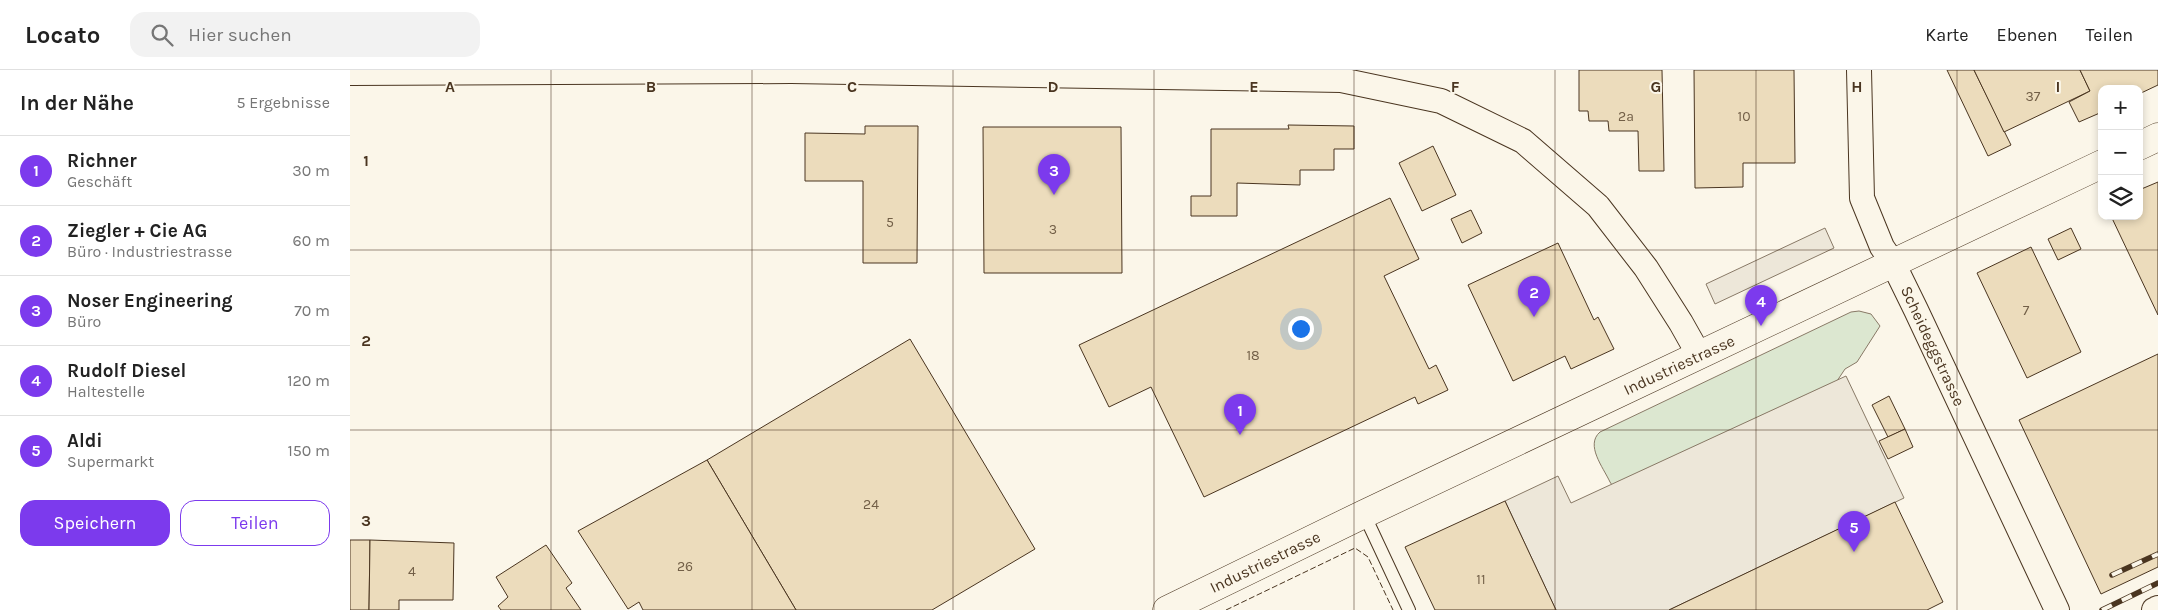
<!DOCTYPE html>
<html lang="de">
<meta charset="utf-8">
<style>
:root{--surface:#fff;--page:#f2f2f2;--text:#222;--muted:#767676;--line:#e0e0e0;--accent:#7c3aed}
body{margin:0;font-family:Karla,sans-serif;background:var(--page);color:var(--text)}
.controls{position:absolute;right:15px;top:15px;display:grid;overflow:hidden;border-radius:10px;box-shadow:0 2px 8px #0003}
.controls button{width:45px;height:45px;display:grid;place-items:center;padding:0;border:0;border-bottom:1px solid var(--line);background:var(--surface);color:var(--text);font:25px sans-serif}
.you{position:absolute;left:950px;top:258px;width:18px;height:18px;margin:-12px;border:4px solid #fff;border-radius:50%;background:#1a73e8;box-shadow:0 0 0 8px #1a73e833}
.badge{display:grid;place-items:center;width:32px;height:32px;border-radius:50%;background:var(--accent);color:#fff;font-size:16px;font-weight:700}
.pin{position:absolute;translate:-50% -41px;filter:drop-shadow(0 1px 2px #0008)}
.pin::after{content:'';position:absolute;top:26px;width:18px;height:15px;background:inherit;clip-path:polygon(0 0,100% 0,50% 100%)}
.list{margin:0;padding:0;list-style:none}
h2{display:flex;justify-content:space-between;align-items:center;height:65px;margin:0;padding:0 20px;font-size:21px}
h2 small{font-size:16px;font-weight:400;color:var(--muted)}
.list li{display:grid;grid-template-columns:32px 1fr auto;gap:15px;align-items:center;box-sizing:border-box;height:70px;padding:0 20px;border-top:1px solid var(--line)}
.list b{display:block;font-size:19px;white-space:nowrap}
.list p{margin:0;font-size:16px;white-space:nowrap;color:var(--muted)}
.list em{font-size:16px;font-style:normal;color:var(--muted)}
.actions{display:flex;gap:10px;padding:15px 20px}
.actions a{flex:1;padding:11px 0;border:1px solid var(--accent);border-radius:15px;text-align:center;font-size:18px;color:var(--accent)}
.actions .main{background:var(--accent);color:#fff}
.icon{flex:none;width:28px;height:28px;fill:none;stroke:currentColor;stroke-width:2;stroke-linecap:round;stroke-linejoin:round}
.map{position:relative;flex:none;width:1808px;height:540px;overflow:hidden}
header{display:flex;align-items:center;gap:30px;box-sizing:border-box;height:70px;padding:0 25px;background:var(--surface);border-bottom:1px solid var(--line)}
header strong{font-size:24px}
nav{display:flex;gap:28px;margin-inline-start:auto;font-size:18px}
.search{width:350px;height:45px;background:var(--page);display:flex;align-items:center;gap:12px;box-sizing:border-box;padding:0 18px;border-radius:15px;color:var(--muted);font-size:19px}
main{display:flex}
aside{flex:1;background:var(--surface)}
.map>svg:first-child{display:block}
.green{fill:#dce7d0;stroke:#887966}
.parking{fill:#ede7d9;stroke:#887966}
.building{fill:#ecdcbc;stroke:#4a3520}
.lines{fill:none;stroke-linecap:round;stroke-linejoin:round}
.lane-casing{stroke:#4a3520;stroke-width:14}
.street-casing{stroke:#4a3520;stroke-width:26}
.secondary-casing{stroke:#4a3520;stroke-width:29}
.lane{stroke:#fbf6e9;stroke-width:12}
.street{stroke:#fbf6e9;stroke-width:24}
.secondary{stroke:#fbf6e9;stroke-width:28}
.rail-casing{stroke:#4a3520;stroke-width:5.5}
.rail{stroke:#fbf6e9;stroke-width:4;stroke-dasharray:11;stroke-linecap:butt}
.fence{stroke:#4a3520;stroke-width:1;stroke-dasharray:6 2.5;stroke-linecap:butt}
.grid{fill:none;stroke:#4a3520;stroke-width:1;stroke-opacity:0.55}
.labels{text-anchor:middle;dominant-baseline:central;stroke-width:4;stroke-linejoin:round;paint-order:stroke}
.number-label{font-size:14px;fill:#725f47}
.street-label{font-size:16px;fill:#4a3520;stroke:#fbf6e9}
.grid-label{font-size:16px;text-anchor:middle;font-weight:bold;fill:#4a3520;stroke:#fbf6e9;stroke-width:4;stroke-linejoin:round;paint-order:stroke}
</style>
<header>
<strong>Locato</strong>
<div class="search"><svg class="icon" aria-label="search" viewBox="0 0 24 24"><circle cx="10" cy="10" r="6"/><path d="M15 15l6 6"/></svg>Hier suchen</div>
<nav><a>Karte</a><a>Ebenen</a><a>Teilen</a></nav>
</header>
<main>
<aside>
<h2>In der Nähe<small>5 Ergebnisse</small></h2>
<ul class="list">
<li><span class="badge">1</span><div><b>Richner</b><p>Geschäft</p></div><em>30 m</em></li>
<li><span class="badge">2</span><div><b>Ziegler + Cie AG</b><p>Büro · Industriestrasse</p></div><em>60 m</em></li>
<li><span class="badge">3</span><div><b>Noser Engineering</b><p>Büro</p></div><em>70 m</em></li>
<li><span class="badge">4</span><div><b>Rudolf Diesel</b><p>Haltestelle</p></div><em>120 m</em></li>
<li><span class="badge">5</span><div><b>Aldi</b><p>Supermarkt</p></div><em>150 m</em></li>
</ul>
<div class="actions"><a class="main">Speichern</a><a>Teilen</a></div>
</aside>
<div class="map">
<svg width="1808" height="540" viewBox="0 0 1808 540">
<rect width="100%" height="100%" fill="#fbf6e9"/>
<!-- green -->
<path class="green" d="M1509,241L1521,244L1530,256L1507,292L1495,299L1487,311L1262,415L1260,412C1253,397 1235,375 1250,362L1501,242Z"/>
<!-- parking -->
<g class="parking">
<path d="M1475,158L1484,178L1365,234L1356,214Z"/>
<path d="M1496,306L1554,428L1319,540H1206L1155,431L1208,406L1221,433Z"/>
</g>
<!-- building -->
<g class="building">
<path d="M1229,0H1312L1314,101H1289L1288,61H1259L1258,51H1239L1238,41H1229Z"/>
<path d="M1344,0H1444L1445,93H1393V117L1345,118Z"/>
<path d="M1597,0H1624L1661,75L1638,86Z"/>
<path d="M1624,0H1730L1740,21L1654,62Z"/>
<path d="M1730,0H1808V15L1789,24V19H1752V42L1729,52L1719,32L1740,21Z"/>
<path d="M938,55L1004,56V79H984V100H950V115L887,113V146H841V126H861V59H939Z"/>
<path d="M515,56H568L567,193H513V111H455V63L515,64Z"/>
<path d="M633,57H771L772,203H634Z"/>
<path d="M1083,76L1106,125L1072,141L1049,93Z"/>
<path d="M1808,112V245L1761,146H1789V120Z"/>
<path d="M1040,128L1069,189L1034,206L1079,299L1086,295L1098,320L1068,334L1065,327L854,427L801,317L759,337L729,275Z"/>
<path d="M1121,140L1132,163L1112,173L1101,149Z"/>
<path d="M1721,158L1731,179L1708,190L1698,169Z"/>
<path d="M1208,173L1244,250L1248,247L1264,279L1221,299L1215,286L1163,311L1118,215Z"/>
<path d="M1681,177L1731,282L1677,308L1627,203Z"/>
<path d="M560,269L685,479L582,540H446L357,390Z"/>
<path d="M1808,284V497L1751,524L1669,350Z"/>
<path d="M1539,326L1555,359L1538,367L1522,335Z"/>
<path d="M1555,359L1563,377L1538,389L1529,371Z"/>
<path d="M357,390L446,540H293L289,532L278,539L228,461Z"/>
<path d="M1155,431L1206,540H1085L1055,477Z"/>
<path d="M1545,432L1593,532L1577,540H1319Z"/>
<path d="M0,470H20L19,540H0Z"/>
<path d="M20,470L104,473L103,530H49V540H19Z"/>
<path d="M196,475L222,513L216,518L231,540H151L148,536L158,527L146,507Z"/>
</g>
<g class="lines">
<!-- lane casing -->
<g class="lane-casing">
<path id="lane" d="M1014,444L1059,540"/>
</g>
<!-- street casing -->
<g class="street-casing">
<g id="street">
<path d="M1509,0L1512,128L1532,177L1543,193L1566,240L1707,540"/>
<path d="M0,3L441,1L991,10L1091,31L1173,71L1248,136L1296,198L1331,253L1349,285"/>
<path d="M1804,540L1808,538"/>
</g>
</g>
<!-- secondary casing -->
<g class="secondary-casing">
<g id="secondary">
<path d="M1789,76L1808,67"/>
<path d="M817,540L1014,444L1752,94"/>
</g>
</g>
<!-- lane -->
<use href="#lane" class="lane"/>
<!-- street -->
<use href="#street" class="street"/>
<!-- secondary -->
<use href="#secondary" class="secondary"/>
<!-- rail casing -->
<g class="rail-casing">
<g id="rail">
<path d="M1762,505L1808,484"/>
<path d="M1752,540L1808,513"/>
</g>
</g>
<!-- rail -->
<use href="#rail" class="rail"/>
<!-- fence -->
<path class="fence" d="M876,540L1005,478L1018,487L1043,540"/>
</g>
<!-- grid -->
<path class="grid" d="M201,0V540M402,0V540M603,0V540M804,0V540M1004,0V540M1205,0V540M1406,0V540M1607,0V540M0,180H1808M0,360H1808"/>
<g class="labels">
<!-- number labels -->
<g class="number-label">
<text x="1683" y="26">37</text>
<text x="1276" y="46">2a</text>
<text x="1394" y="46">10</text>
<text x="540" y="152">5</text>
<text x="703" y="159">3</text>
<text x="1676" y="240">7</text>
<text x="903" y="285">18</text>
<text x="521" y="434">24</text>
<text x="335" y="496">26</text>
<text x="62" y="501">4</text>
<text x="1131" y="509">11</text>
</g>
<!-- street labels -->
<g class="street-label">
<text transform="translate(1583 276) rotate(65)">Scheideggstrasse</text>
<text transform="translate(1329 295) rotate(-25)">Industriestrasse</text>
<text transform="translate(915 492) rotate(-26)">Industriestrasse</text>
</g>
</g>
<g class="grid-label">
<text x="100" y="22">A</text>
<text x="301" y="22">B</text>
<text x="502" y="22">C</text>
<text x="703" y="22">D</text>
<text x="904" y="22">E</text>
<text x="1105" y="22">F</text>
<text x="1306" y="22">G</text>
<text x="1507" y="22">H</text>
<text x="1708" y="22">I</text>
<text x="16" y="96">1</text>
<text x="16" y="276">2</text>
<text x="16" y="456">3</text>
</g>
</svg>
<div class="controls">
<button>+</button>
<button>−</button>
<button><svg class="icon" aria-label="layers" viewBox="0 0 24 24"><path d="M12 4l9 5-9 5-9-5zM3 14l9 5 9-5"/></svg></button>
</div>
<div class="you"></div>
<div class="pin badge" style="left:890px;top:365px">1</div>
<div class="pin badge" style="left:1184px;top:247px">2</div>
<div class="pin badge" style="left:704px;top:125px">3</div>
<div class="pin badge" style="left:1411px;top:256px">4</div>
<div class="pin badge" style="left:1504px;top:482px">5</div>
</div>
</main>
